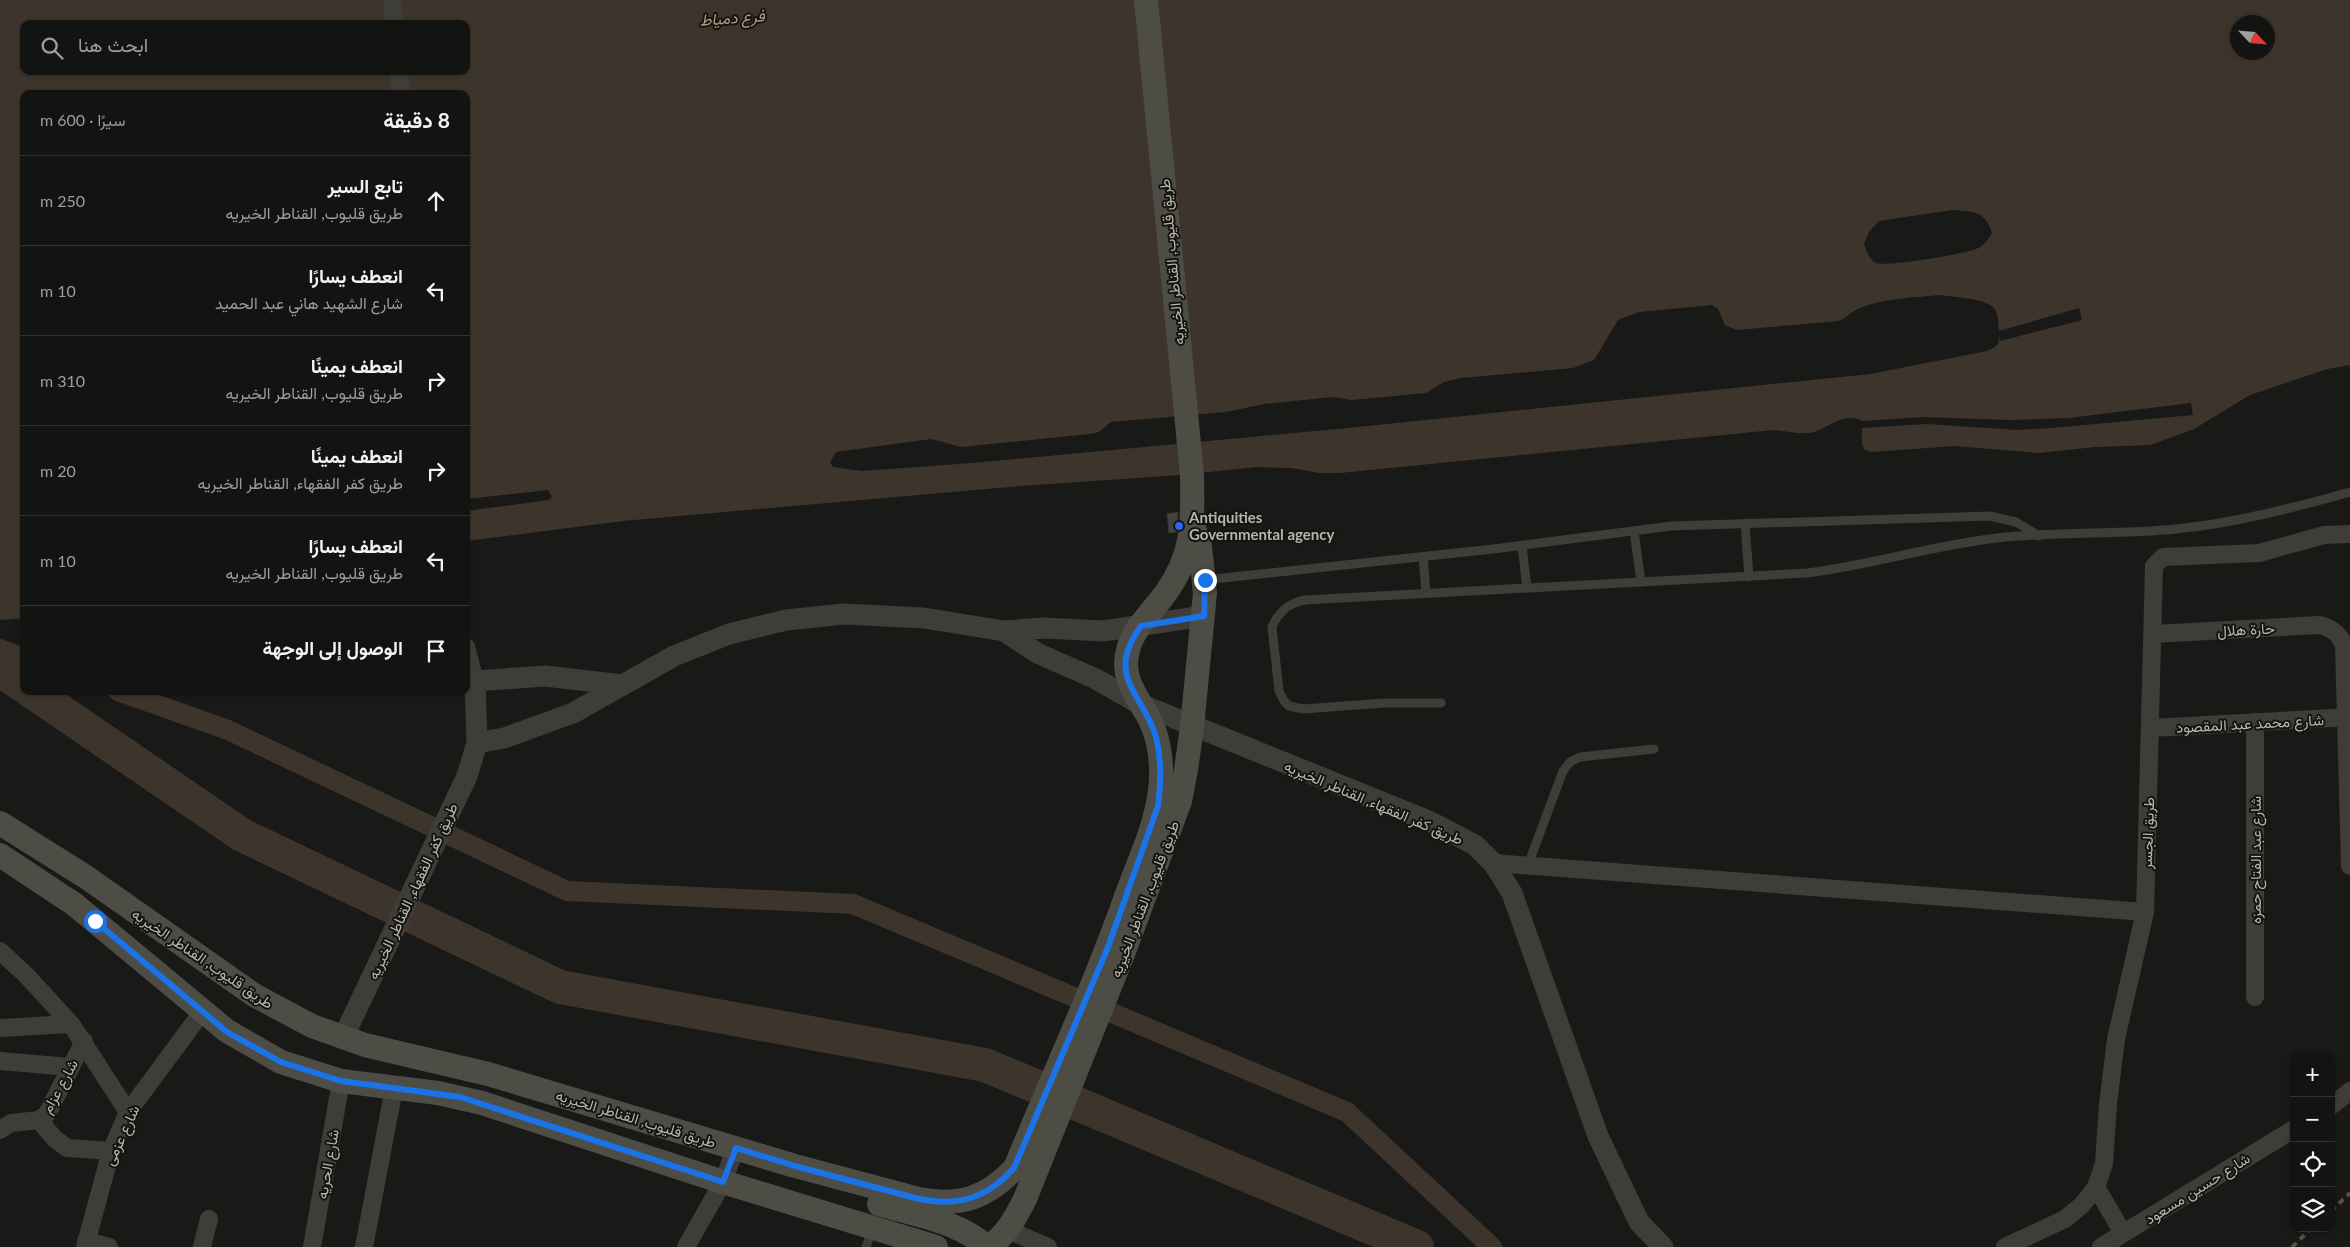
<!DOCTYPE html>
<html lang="ar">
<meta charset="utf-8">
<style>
:root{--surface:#131311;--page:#20201f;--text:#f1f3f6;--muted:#9d9e9f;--line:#323231}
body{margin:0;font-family:Lato,Vazirmatn,sans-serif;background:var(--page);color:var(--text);direction:rtl}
.controls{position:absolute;right:15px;bottom:15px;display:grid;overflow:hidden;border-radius:10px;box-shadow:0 1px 4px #0004}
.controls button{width:45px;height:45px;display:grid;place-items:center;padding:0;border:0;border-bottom:1px solid var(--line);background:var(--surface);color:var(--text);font:25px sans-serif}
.compass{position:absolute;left:2230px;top:15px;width:45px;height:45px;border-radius:50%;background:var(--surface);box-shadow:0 1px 4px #0004;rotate:116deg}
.stop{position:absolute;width:15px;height:15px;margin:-11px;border:4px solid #1a73e8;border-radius:50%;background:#fff}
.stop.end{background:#1a73e8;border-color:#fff;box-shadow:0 1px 5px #0008}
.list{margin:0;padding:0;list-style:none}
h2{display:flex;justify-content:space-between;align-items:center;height:65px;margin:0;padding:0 20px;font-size:21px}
h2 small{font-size:16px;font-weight:400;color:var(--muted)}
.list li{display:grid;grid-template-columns:32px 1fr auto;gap:15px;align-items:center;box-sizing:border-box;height:90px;padding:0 20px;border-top:1px solid var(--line)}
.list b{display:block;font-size:19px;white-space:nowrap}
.list p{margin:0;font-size:16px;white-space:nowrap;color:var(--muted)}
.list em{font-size:16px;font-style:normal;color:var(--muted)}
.icon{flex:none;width:28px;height:28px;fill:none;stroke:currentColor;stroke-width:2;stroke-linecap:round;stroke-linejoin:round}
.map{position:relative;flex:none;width:2350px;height:1247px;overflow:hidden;direction:ltr}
.search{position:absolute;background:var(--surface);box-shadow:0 1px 4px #0004;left:20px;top:20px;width:450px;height:55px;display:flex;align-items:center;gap:12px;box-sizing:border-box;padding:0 18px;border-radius:10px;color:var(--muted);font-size:19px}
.panel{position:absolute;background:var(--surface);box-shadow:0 1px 4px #0004;left:20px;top:90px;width:450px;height:605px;border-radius:10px;direction:rtl}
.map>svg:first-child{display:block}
.water{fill:#3d352c;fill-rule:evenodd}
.pier{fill:#191917}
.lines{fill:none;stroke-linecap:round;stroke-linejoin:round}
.canal{stroke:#3d352c;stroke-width:20}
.river{stroke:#3d352c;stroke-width:34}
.building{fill:#43433e;stroke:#343530}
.service{stroke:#3e3d37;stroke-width:9}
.minor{stroke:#3e3d37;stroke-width:18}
.tertiary{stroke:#3e3d37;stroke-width:21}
.secondary{stroke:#4e4d45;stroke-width:24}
.rail{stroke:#53524a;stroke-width:4;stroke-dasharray:6 5;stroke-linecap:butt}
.route{stroke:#1a73e8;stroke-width:6}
.poi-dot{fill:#2e62f9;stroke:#141412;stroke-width:2}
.labels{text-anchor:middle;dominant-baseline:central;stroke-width:4;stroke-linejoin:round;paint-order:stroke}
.street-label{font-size:15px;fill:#b9b5a8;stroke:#141412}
.poi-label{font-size:15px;font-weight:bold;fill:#b9b5a8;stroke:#141412;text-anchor:start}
.water-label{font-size:16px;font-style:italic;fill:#b59c7e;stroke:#141412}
</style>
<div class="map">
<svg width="2350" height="1247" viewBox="0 0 2350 1247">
<rect width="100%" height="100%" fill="#191917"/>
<!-- water -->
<path class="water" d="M0,0H2350V365L2327,369L2250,395L2194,429L2151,445L2095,447L2039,453L1955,446L1871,452L1865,450L1862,444V421C1845,410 1826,430 1810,433C1799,434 1785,431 1774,430L1340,473H1319L1291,468L1257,467L1180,475L1021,486L623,521L466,541V511L549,500L552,497L548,490L466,499V94H24V618L0,620ZM2238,22H2268V52H2238ZM24,24H466V71H24ZM1952,210C1973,212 1985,210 1992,233C1988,240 1984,246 1976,249C1965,254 1887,267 1876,263C1869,260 1867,251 1864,244L1869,232L1879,221ZM1939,295C1952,297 1983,298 1993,307C1999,312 1998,324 1999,330C2000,343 1999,346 1987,351L1870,374L1348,428L972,463L862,471L833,467L830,462L836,452L931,439L961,447L1090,434L1099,432L1111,422L1226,412L1264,404L1332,397L1352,400L1426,393L1444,382L1461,378L1573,368L1594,360L1618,320L1639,312L1712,305L1718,309L1725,325L1736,330L1839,321C1846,318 1851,312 1858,309C1882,298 1913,298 1939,295Z"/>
<!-- pier -->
<g class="pier">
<path d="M2079,308L2082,320L2000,341L1999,331Z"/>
<path d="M2191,403L2193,415L2052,428L2018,430L1927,424L1862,428V421L1922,417L2010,420L2069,418Z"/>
</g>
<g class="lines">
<!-- canal -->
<g class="canal">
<path d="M0,649L24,658"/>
<path d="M118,691L228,730L567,891L853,904L1347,1112L1492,1247"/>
</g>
<!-- river -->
<g class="river">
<path d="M0,670L24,686"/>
<path d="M31,691L242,835L560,987L985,1065L1417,1247"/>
</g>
</g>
<!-- building -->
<path class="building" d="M1178,512L1177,532L1169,533L1167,514Z"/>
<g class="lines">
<!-- service -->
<g class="service">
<path d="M1745,523L1749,577"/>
<path d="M1634,531L1641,582"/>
<path d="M1522,546L1527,588"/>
<path d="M1423,557L1426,593"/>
<path d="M1205,580L1493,549L1671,526L1990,516L2016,522L2039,536"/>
<path d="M1441,703H1384L1303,709L1289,706L1284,701L1279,691L1272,627C1279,611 1289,603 1305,600L1807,573C1872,565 1933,545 1998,538C2057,531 2117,535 2176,529C2235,523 2293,508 2350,492"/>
<path d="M1528,865L1563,771L1570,762L1580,757L1654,749"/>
<path d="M866,1247L873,1228"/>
</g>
<!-- minor -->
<g class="minor">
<path d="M392,0L394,24"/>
<path d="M399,71L401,94"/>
<path d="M2153,634L2319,625C2332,628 2340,634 2344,646L2350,866"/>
<path d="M466,647L475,681"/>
<path d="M2255,722V997"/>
<path d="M2151,728L2350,717"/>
<path d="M1493,863L2145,912"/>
<path d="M0,951L26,975L71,1024L128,1112"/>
<path d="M0,1028L71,1024"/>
<path d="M0,1061L70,1067"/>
<path d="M2331,1106L2350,1091"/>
<path d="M39,1120L54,1138L67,1148L111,1151"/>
<path d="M0,1130L11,1123L39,1120L47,1114L84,1041"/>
<path d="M2096,1187L2123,1233"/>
<path d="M1008,1230L1048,1247"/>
<path d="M86,1241L109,1247"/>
<path d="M85,1247L111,1151L128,1112L202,1012"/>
<path d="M202,1247L209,1219"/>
<path d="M312,1247L341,1081"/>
<path d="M364,1247L394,1088"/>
<path d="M686,1247L723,1182L736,1147"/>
<path d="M2005,1247L2065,1219L2082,1205L2096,1187L2104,1164L2108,1104L2116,1039L2145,912L2154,566L2163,557L2259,553L2324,535L2350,534"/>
<path d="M2101,1247L2294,1129"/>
</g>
<!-- tertiary -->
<g class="tertiary">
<path d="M1004,631L1037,653L1096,679L1140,704L1431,822L1475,845L1493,863L1512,893L1598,1136L1639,1222L1663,1247"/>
<path d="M477,743L504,738L573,713L674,656L729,634L786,620L844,614L924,618L1004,631L1044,628L1103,631L1204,616"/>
<path d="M343,1038L467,776L477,743L475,681L545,676L623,685"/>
</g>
<!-- secondary -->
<g class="secondary">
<path d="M0,823L86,877L254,995L312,1026L365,1045L488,1074L795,1166L919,1199C960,1207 987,1198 1015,1168C1053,1076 1095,985 1128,891C1140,859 1156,825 1160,790C1163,768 1160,740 1150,720C1138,697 1120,679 1128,650C1133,629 1152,612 1165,594C1194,554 1193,522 1192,475L1146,0"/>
<path d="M0,855L74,904L227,1031L281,1062L341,1081L438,1093L482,1103L723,1182L936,1247"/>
<path d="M879,1204C915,1215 958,1221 987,1247"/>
<path d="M988,1247C1007,1235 1015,1218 1025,1199L1123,954L1180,801L1186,770L1192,727L1205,593L1200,546L1194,528"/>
</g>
<!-- rail -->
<g class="rail">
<path d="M2331,1211L2350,1193"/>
<path d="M2292,1247L2312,1228"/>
</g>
</g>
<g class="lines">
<!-- route -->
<path class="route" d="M95,921L227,1032L281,1062L341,1081L460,1097L723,1182L736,1148L795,1166L919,1199C959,1207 987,1198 1014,1168L1108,947L1158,806C1161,783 1162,760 1156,737C1143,692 1104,678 1141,626L1204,616L1205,580"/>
</g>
<!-- markers -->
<circle class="poi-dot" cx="1179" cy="526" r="5"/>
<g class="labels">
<!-- street labels -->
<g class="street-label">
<text transform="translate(1171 262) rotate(-95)">طريق قليوب, القناطر الخيريه</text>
<text transform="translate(2246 629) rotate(-3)">حارة هلال</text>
<text transform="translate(2250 723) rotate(-3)">شارع محمد عبد المقصود</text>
<text transform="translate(1374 802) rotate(23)">طريق كفر الفقهاء, القناطر الخيريه</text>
<text transform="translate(2147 833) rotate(-88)">طريق الجسر</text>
<text transform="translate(2255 860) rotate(-90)">شارع عبد الفتاح حمزه</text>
<text transform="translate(412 891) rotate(-65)">طريق كفر الفقهاء, القناطر الخيريه</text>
<text transform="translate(1144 899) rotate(-69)">طريق قليوب, القناطر الخيريه</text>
<text transform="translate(203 958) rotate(34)">طريق قليوب, القناطر الخيريه</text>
<text transform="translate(59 1086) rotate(-61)">شارع عزام</text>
<text transform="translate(636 1118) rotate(17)">طريق قليوب, القناطر الخيريه</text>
<text transform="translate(121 1135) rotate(-65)">شارع عزمى</text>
<text transform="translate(327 1164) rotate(-80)">شارع الحريه</text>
<text transform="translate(2197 1188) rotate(-32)">شارع حسين مسعود</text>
</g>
<!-- poi labels -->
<g class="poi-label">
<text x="1189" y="517">Antiquities<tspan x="1189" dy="17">Governmental agency</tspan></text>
</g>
<!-- water labels -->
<g class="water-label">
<text transform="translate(732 17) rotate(-4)">فرع دمياط</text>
</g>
</g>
</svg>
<div class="controls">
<button>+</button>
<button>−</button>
<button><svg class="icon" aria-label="locate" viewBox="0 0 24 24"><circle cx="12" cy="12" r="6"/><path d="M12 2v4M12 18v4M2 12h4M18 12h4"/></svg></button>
<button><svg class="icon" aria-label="layers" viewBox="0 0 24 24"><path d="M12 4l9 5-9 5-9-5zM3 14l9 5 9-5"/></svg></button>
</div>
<svg class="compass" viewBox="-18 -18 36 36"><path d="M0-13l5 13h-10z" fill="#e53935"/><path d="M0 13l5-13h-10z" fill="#9d9e9f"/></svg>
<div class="stop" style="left:95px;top:921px"></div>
<div class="stop end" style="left:1205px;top:580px"></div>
<div class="search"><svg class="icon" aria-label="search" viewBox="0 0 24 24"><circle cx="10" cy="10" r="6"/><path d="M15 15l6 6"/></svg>ابحث هنا</div>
<section class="panel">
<h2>8 دقيقة<small>سيرًا · 600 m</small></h2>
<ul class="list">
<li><svg class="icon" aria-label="ahead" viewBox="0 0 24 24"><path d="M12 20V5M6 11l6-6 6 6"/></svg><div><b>تابع السير</b><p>طريق قليوب, القناطر الخيريه</p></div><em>250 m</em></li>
<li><svg class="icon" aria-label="left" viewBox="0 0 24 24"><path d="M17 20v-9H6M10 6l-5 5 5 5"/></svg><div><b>انعطف يسارًا</b><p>شارع الشهيد هاني عبد الحميد</p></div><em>10 m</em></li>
<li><svg class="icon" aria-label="right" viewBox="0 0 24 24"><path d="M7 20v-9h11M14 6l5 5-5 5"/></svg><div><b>انعطف يمينًا</b><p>طريق قليوب, القناطر الخيريه</p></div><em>310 m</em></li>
<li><svg class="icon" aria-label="right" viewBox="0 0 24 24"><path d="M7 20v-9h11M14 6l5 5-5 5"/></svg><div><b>انعطف يمينًا</b><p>طريق كفر الفقهاء, القناطر الخيريه</p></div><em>20 m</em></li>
<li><svg class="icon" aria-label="left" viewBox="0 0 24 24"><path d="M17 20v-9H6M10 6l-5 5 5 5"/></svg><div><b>انعطف يسارًا</b><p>طريق قليوب, القناطر الخيريه</p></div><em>10 m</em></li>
<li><svg class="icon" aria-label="arrive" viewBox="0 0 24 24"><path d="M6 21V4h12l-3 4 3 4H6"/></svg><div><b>الوصول إلى الوجهة</b></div></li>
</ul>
</section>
</div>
